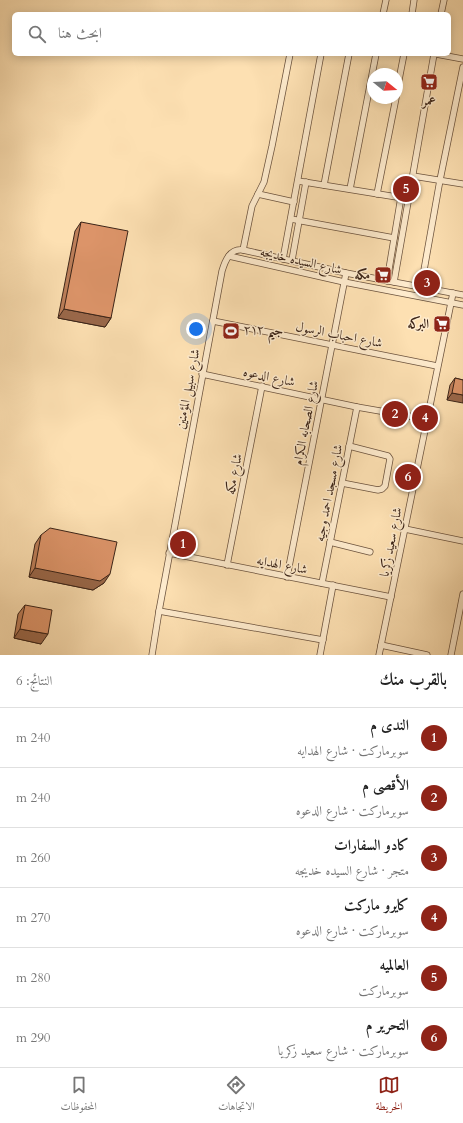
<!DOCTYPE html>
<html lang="ar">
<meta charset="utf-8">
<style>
:root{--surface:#fff;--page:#f6f6f6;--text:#222;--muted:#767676;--line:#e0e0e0;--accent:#8f2418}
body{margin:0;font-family:Cardo,Amiri,serif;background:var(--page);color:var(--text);direction:rtl}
.compass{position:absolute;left:367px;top:68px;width:36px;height:36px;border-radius:50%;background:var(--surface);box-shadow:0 2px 10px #0003;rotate:108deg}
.you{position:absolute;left:196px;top:329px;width:14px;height:14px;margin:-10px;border:3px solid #fff;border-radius:50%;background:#1a73e8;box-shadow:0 0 0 6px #1a73e833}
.badge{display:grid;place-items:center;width:26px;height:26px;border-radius:50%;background:var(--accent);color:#fff;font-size:13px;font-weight:700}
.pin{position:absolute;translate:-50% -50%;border:2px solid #fff;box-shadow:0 1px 4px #0006}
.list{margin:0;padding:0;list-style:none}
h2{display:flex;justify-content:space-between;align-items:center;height:52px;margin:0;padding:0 16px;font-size:17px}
h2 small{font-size:13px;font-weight:400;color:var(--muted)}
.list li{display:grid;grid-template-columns:26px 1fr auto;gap:12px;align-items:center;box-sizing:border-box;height:60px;padding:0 16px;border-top:1px solid var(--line)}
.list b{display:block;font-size:15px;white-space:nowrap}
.list p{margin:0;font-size:13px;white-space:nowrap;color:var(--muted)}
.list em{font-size:13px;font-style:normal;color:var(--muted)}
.icon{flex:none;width:22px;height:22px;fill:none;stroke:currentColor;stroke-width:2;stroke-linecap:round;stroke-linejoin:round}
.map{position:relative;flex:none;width:463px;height:655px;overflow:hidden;direction:ltr}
.search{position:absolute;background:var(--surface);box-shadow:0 2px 10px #0003;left:12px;right:12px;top:12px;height:44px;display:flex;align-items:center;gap:10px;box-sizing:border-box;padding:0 14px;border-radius:6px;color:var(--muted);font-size:15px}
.sheet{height:412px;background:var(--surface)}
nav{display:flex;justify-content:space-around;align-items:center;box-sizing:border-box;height:56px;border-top:1px solid var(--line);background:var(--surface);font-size:11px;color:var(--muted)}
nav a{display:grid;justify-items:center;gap:2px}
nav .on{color:var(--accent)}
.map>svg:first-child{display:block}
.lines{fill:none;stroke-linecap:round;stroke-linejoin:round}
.street-casing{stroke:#6c533e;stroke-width:7}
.street{stroke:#feebcd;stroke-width:5.5}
.wall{fill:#bd7f5a;stroke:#3b2418}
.shaded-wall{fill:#9a684a;stroke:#3b2418}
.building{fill:#dc9469;stroke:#3b2418}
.labels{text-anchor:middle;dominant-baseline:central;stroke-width:3;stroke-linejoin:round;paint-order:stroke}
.poi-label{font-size:13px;font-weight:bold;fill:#3b2418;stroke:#feebcd;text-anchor:end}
.street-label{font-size:13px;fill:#3b2418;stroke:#feebcd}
</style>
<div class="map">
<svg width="463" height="655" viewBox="0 0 463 655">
<rect width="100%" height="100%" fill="#fde0b2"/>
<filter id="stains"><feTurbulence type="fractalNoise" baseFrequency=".005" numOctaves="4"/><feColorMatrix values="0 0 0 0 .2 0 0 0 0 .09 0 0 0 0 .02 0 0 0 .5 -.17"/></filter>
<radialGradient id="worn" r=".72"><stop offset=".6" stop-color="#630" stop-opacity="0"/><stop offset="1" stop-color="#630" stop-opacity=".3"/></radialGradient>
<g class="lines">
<!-- street casing -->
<g class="street-casing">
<g id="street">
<path d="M383,14L386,0"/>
<path d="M412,14L414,0"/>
<path d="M441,14L444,0"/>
<path d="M436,54L463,59"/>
<path d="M397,90L404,54"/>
<path d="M413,176L463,184"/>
<path d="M298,181L409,199"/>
<path d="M324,185L349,54"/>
<path d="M350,189L376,54"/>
<path d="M258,194L294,202"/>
<path d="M377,194L396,98"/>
<path d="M291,219L394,238"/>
<path d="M243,250L346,273L463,295"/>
<path d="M229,256L344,282L463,305"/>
<path d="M283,259L321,54"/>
<path d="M292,260L306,182"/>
<path d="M387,281L401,197"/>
<path d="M394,282L434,54"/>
<path d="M421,287L440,180L463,67"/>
<path d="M213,321L437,366"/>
<path d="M202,374L357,407L426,419"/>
<path d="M342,483L378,490L382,489L385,486L390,459L388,456L349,446"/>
<path d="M405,529L463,541"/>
<path d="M330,542L370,552"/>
<path d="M169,553L391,597"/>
<path d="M227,565L262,386"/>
<path d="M287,577L346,273"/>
<path d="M322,583L357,407"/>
<path d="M159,611L323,640"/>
<path d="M381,645L427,655"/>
<path d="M152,655L159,611L222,271C225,261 230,248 243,250L252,206L264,182L272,146L290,54"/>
<path d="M320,655L333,585"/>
<path d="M379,655L453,293"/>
<path d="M451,655L463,594"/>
</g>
</g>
<!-- street -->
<use href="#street" class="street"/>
</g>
<!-- wall -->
<g class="wall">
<path d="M81,222L111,318L105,327L58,318L75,231Z"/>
<path d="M455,378L463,380L447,400L450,385Z"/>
<path d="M41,535L104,583L93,590L29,577L35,544Z"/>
<path d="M25,605L41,644L14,638L18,614Z"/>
</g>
<!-- shaded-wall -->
<g class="shaded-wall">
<path d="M64,309L111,318L105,327L58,318Z"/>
<path d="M452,393L463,395V403L447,400Z"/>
<path d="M35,568L110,574L104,583L93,590L29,577Z"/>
<path d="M20,629L48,634L41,644L14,638Z"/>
</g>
<!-- building -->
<g class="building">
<path d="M81,222L128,231L111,318L64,309Z"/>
<path d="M455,378L463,380V395L452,393Z"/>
<path d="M50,528L117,542L110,574L100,581L35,568L41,535Z"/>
<path d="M25,605L52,610L48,634L20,629Z"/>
</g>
<!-- icons -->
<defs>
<g id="supermarket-square" transform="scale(0.9)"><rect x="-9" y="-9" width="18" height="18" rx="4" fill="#8f2418" stroke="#feebcd"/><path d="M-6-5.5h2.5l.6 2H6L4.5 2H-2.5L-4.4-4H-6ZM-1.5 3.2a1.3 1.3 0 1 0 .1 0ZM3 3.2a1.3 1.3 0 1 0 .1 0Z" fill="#fff"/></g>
<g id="stadium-square" transform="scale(0.9)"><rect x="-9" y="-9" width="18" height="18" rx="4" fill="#8f2418" stroke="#feebcd"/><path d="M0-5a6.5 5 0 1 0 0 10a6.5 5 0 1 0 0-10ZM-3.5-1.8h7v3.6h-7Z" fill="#fff"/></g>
</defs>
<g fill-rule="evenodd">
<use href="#supermarket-square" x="429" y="82"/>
<use href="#supermarket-square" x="383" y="275"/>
<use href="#supermarket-square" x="442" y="324"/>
<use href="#stadium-square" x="231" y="331"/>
</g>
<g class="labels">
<!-- poi labels -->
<g class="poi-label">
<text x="429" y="101" text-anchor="middle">عمر</text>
<text x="370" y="275">مكه</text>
<text x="429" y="324">البركه</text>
<text x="244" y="331" text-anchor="start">جيم ٢١٢</text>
</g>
<!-- street labels -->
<g class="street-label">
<text transform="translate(301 261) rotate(13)">شارع السيده خديجه</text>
<text transform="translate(339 335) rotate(11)">شارع احباب الرسول</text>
<text transform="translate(269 377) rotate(12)">شارع الدعوه</text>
<text transform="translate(188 389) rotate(-79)">شارع سبيل المؤمنين</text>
<text transform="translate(306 423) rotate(-79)">شارع الصحابه الكرام</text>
<text transform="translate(234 474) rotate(-79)">شارع مكه</text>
<text transform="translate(329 493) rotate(-79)">شارع مسجد احمد وجيه</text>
<text transform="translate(391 542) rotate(-79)">شارع سعيد زكريا</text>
<text transform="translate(282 565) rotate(11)">شارع الهدايه</text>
</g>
</g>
<rect width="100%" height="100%" filter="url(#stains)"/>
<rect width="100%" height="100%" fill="url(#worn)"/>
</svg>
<svg class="compass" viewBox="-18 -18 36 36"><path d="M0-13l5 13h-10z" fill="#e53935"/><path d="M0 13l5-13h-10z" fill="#767676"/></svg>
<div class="you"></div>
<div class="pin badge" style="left:183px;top:544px">1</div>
<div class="pin badge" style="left:395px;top:414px">2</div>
<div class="pin badge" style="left:427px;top:283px">3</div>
<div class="pin badge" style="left:425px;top:418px">4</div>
<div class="pin badge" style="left:406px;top:189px">5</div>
<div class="pin badge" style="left:408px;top:477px">6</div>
<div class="search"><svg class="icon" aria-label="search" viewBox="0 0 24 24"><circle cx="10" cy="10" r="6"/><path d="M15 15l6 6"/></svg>ابحث هنا</div>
</div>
<section class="sheet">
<h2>بالقرب منك<small>النتائج: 6</small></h2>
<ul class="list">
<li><span class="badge">1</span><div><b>الندى م</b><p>سوبرماركت · شارع الهدايه</p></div><em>240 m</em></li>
<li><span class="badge">2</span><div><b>الأقصى م</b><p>سوبرماركت · شارع الدعوه</p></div><em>240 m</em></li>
<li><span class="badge">3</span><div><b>كادو السفارات</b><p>متجر · شارع السيده خديجه</p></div><em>260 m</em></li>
<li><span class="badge">4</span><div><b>كايرو ماركت</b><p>سوبرماركت · شارع الدعوه</p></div><em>270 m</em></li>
<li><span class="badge">5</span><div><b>العالميه</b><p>سوبرماركت</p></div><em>280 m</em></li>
<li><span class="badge">6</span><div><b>التحرير م</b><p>سوبرماركت · شارع سعيد زكريا</p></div><em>290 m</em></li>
</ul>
</section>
<nav>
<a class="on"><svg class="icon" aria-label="map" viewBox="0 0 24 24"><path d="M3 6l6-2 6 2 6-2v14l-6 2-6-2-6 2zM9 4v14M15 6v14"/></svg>الخريطة</a>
<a><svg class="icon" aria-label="directions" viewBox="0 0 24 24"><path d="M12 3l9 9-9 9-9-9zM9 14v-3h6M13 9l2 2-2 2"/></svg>الاتجاهات</a>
<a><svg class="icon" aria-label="saved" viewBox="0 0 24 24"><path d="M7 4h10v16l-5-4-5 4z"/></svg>المحفوظات</a>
</nav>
